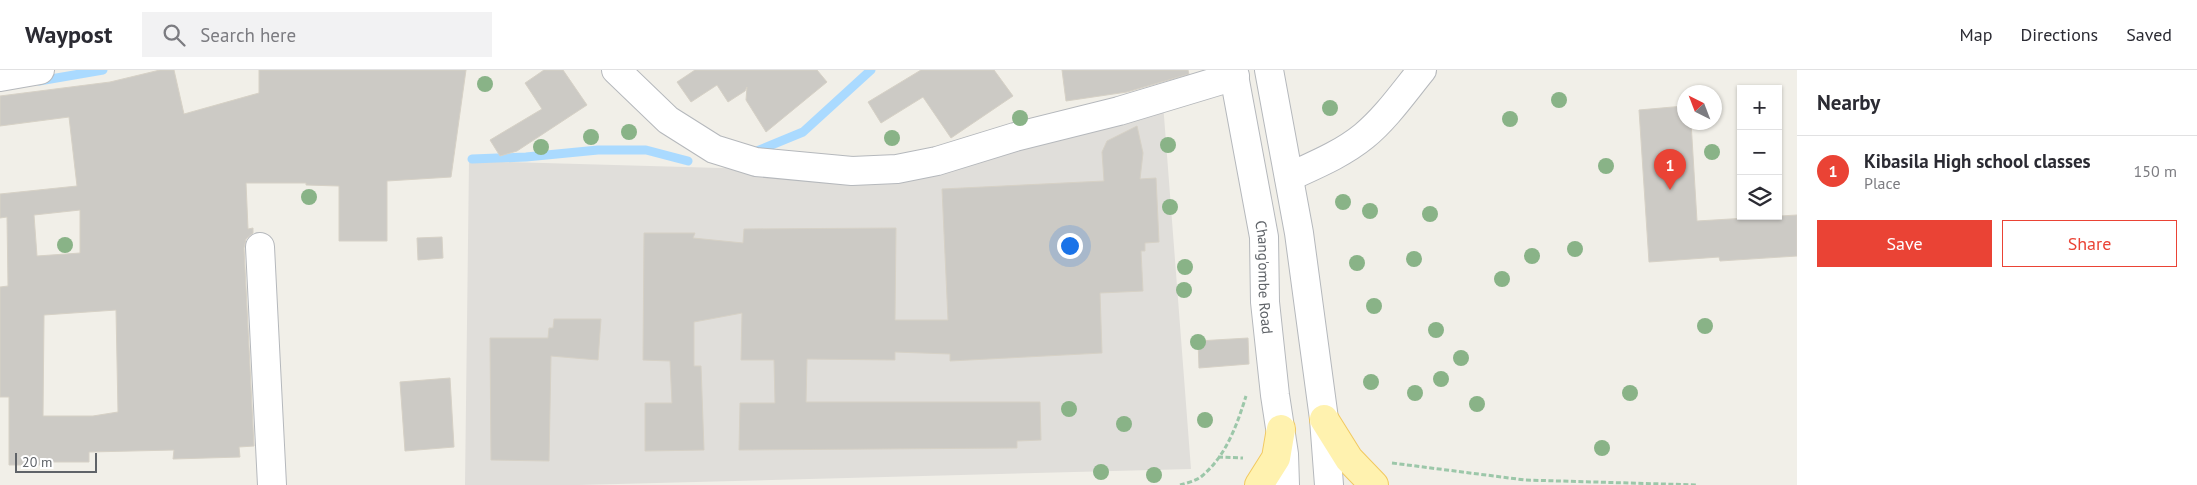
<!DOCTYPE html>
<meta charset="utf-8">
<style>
:root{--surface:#fff;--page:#f2f2f3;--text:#2b2b33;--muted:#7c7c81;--line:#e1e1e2;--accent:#ea4335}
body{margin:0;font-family:"PT Sans",sans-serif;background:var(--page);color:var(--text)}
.controls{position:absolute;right:15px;top:15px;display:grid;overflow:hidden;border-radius:0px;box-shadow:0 1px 4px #0004}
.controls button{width:45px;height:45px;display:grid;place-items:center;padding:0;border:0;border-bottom:1px solid var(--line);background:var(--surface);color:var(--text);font:25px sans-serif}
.compass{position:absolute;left:1677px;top:15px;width:45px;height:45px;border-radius:50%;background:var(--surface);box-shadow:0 1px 4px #0004;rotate:318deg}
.scale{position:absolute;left:15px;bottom:12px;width:82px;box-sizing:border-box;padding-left:5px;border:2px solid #5f6368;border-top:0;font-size:14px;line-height:18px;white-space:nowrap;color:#5f6368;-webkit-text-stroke:4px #fff;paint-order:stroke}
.you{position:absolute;left:1069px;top:175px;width:18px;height:18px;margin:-12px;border:4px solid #fff;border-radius:50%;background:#1a73e8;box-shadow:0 0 0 8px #1a73e833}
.badge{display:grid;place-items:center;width:32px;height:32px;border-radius:50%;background:var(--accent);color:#fff;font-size:16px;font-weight:700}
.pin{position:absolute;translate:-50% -41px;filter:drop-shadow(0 1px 2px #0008)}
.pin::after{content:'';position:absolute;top:26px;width:18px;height:15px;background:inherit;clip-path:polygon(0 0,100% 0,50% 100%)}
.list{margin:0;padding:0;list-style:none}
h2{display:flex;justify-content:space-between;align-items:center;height:65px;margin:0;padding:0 20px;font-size:21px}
h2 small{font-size:16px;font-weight:400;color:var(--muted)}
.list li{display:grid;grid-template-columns:32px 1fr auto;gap:15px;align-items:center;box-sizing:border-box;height:70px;padding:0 20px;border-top:1px solid var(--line)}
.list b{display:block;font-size:19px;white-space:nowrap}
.list p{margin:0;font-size:16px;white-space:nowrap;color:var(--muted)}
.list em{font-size:16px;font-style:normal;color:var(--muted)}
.actions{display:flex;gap:10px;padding:15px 20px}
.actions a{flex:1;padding:11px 0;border:1px solid var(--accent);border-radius:0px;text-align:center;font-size:18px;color:var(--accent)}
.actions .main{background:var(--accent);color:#fff}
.icon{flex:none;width:28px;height:28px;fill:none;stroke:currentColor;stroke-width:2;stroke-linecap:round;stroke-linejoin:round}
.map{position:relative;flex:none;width:1797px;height:415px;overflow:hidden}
header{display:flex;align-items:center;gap:30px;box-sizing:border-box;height:70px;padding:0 25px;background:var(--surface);border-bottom:1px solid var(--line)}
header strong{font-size:24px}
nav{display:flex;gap:28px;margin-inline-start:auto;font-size:18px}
.search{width:350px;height:45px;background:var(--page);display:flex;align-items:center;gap:12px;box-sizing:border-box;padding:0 18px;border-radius:0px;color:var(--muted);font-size:19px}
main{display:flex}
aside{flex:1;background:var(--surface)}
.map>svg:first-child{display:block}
.industrial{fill:#e0deda}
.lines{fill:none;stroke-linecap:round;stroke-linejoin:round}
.stream{stroke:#aadaff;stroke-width:9}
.building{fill:#cccac5;stroke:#d6d1c6;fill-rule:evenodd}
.minor-casing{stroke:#b5b8bc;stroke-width:30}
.major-casing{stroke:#f2c960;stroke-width:30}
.path{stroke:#9cc7a9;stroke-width:3;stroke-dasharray:5 2.5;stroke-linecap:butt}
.minor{stroke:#fff;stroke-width:28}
.major{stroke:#fff2af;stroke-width:28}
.tree{fill:#89b387}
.labels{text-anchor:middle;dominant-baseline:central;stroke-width:4.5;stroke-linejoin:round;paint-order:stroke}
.street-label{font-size:15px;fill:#5f6368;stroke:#fff}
</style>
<header>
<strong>Waypost</strong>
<div class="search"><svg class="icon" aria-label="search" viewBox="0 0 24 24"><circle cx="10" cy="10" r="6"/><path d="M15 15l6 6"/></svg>Search here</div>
<nav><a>Map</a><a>Directions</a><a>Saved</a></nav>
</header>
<main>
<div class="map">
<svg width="1797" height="415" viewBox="0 0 1797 415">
<rect width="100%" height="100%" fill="#f1efe8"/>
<!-- industrial -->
<path class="industrial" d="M1163,33L1191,399L579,415H465L469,91L756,99L837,106Z"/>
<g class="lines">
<!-- stream -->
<g class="stream">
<path d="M39,11L103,0"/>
<path d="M752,83L803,62L871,0"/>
<path d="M472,89L526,87L598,80H646L688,91"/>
</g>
</g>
<!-- building -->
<g class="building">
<path d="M160,0H174L184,44L259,23V0H466L451,107L387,111V171H339V116L306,115V113H246L248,159L253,158V163L246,169L244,178L254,376L239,377L240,387L173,389L174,380L89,382V392H43V395H9V327H0V217L8,216L7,147L0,148V124L77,116L69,47L0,56V26L110,12ZM80,140V183L37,186L34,145ZM116,240L118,342L93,346H43L44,245Z"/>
<path d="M544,0H563L587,35L517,81L500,86L490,70L542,39L525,13Z"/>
<path d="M695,0H817L827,12L766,62L746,30L747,17L745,21L728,32L717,15L691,32L677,12Z"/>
<path d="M921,0H994L1013,26L951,68L923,27L881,53L868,32Z"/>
<path d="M1062,0H1188L1189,4L1127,22L1066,31Z"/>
<path d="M1684,36V52H1691L1697,151L1797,145V186L1720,191L1719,187L1649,192L1639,40Z"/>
<path d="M1137,56L1143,83L1140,109L1156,108L1159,172L1145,173V181H1141L1143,221L1100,223L1102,283L950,291V284L895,282V290L807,289L806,332H1040L1041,370L1017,371V378L739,380L740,333H775L774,290H741L742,243L694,252V296H701L704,380L645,381V333H672L670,291L643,290L644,163H695L693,168L743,173L744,159L896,158L895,250H948L942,119L1104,111L1102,82L1107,71Z"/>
<path d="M442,167L443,188L418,190L417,168Z"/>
<path d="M554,249H601L598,290L551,286L549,391L491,390L490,268H548L549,258H553Z"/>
<path d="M1248,268L1249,294L1199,298L1198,271Z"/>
<path d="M450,308L454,377L405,381L400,312Z"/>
</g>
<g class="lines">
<!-- minor casing -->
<g class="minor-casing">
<g id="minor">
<path d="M616,0L668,50L714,79L756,92L852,101L897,99L937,91L1015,67L1119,41L1235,6"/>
<path id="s1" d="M1233,0L1264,167L1265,232L1275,325L1284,384L1285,415"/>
<path d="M1269,0L1299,163L1324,349L1329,415"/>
<path d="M0,7L40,0"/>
<path d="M1289,107C1315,95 1342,84 1364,66C1386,48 1404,22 1422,0"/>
<path d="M260,177L272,415"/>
</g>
</g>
<!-- major casing -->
<g class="major-casing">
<g id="major">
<path d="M1324,349L1349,389L1374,415"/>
<path d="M1259,415L1276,388L1281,359"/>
</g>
</g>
<!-- path -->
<g class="path">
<path d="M1218,387L1243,388"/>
<path d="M1392,393L1525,410L1698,415"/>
<path d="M1180,415C1187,413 1196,411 1202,406C1226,386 1237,355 1246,326"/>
</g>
<!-- minor -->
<use href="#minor" class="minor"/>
<!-- major -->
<use href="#major" class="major"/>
</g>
<!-- trees -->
<g class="tree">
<circle cx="485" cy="14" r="8"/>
<circle cx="1559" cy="30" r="8"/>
<circle cx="1330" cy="38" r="8"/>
<circle cx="1020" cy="48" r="8"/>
<circle cx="1510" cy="49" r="8"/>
<circle cx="629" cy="62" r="8"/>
<circle cx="591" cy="67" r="8"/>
<circle cx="892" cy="68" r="8"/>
<circle cx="1168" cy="75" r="8"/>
<circle cx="541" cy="77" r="8"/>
<circle cx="1712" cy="82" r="8"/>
<circle cx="1606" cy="96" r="8"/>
<circle cx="309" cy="127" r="8"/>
<circle cx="1343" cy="132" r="8"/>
<circle cx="1170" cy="137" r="8"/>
<circle cx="1370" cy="141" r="8"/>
<circle cx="1430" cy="144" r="8"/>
<circle cx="65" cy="175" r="8"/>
<circle cx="1575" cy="179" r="8"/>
<circle cx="1532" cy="186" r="8"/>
<circle cx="1414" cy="189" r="8"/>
<circle cx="1357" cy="193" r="8"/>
<circle cx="1185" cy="197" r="8"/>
<circle cx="1502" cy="209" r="8"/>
<circle cx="1184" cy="220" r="8"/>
<circle cx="1374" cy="236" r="8"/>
<circle cx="1705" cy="256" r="8"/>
<circle cx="1436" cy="260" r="8"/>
<circle cx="1198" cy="272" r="8"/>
<circle cx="1461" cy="288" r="8"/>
<circle cx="1441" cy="309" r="8"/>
<circle cx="1371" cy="312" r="8"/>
<circle cx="1415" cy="323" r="8"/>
<circle cx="1630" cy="323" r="8"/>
<circle cx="1477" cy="334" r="8"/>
<circle cx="1069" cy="339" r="8"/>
<circle cx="1205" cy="350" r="8"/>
<circle cx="1124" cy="354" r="8"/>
<circle cx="1602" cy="378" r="8"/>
<circle cx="1101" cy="402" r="8"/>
<circle cx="1154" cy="405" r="8"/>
</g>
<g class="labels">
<!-- street labels -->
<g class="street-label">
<text stroke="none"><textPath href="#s1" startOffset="210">Chang'ombe Road</textPath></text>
</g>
</g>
</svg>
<div class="controls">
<button>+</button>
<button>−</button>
<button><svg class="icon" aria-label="layers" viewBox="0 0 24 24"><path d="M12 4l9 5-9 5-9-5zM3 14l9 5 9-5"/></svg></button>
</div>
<svg class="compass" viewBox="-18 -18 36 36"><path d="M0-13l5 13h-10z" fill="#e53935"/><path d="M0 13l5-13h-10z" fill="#7c7c81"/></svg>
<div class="scale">20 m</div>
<div class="you"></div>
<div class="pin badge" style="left:1670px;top:120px">1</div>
</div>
<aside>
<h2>Nearby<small></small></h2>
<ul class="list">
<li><span class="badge">1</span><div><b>Kibasila High school classes</b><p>Place</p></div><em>150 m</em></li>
</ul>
<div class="actions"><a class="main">Save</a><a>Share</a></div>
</aside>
</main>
